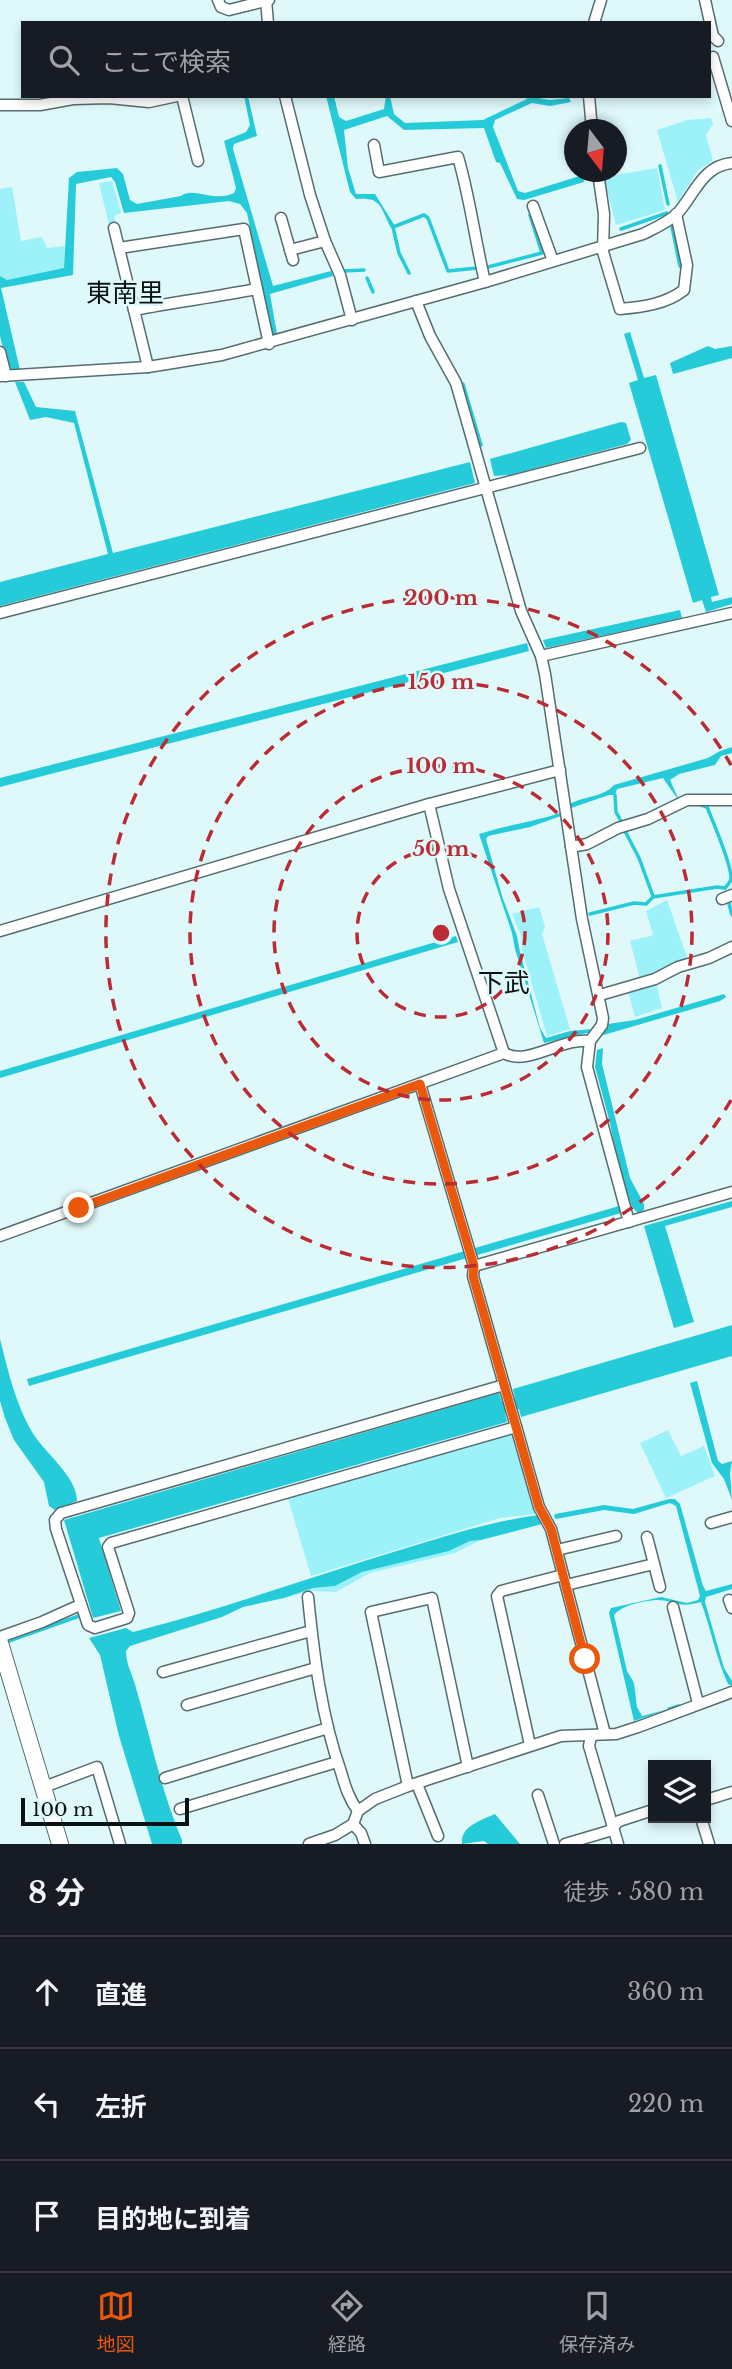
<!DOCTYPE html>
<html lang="ja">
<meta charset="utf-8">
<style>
:root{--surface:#171b24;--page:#242831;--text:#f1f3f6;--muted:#9ea1a6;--line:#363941;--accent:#ea580c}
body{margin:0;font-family:"Libre Baskerville","Noto Sans JP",serif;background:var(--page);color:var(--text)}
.controls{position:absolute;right:21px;bottom:21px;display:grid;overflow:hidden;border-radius:0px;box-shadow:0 4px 10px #0003}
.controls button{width:63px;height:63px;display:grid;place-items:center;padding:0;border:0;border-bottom:2px solid var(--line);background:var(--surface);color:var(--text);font:35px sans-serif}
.compass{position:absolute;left:564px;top:119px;width:63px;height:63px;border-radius:50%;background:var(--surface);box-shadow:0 4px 10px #0003;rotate:164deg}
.scale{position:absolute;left:21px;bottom:18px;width:168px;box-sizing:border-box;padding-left:7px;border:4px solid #0a1314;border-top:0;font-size:19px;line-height:24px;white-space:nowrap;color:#0a1314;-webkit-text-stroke:5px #dff9fb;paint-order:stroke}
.stop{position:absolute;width:21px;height:21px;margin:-16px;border:5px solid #ea580c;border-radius:50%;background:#fff}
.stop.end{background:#ea580c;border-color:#fff;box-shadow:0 2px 7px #0008}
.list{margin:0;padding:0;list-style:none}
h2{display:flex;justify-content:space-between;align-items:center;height:91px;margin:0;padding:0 28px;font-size:30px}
h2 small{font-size:23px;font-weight:400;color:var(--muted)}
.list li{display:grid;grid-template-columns:46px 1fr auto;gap:21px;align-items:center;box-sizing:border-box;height:112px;padding:0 28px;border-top:2px solid var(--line)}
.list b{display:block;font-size:26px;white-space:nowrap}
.list em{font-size:23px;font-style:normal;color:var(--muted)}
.icon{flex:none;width:38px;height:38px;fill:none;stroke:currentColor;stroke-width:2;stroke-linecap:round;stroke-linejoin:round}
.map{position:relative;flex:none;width:732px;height:1844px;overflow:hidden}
.search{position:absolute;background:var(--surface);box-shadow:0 4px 10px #0003;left:21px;right:21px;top:21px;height:77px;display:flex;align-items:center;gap:18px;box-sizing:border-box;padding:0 24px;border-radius:0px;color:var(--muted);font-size:26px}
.sheet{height:427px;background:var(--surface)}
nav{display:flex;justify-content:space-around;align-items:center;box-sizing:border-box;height:98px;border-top:2px solid var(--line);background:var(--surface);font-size:19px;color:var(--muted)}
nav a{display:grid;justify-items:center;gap:4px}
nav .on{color:var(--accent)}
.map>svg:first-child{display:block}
.green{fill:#9df2fa}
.water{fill:#26cbd9}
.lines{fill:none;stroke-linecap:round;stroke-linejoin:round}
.stream{stroke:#26cbd9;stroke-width:3.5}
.street-casing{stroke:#566c6e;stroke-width:13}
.secondary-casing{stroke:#566c6e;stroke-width:18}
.street{stroke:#fff;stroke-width:10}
.secondary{stroke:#fff;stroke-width:16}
.route{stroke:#ea580c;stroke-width:9}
.ring{fill:none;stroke:#bb2b33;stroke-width:3.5;stroke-dasharray:12 9}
.labels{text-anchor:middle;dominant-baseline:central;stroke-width:5;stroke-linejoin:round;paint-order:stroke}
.neighbourhood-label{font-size:26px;fill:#0a1314;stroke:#dff9fb}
.centre{fill:#bb2b33;stroke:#dff9fb;stroke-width:3.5}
.ring-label{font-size:21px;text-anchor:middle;font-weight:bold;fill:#bb2b33;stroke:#dff9fb;stroke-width:5;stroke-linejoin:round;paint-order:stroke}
</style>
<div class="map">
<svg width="732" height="1844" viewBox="0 0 732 1844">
<rect width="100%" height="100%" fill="#dff9fb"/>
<!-- green -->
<g class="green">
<path d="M711,118L713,124L706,135L713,161L698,170L678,202L657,130L687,120Z"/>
<path d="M657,168L665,210L616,225L605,183L608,176Z"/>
<path d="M112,181L121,213L114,216L116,223L109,225L99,183Z"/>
<path d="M12,187L21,241L42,237L47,248L65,246L64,269L7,280L0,276V189Z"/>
<path d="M667,900L688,960L640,979L630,941L653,935L646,911Z"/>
<path d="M539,907L545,927L542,934L570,1029L547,1036L522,950L521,935L512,914Z"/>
<path d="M656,982L662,1008L635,1017L628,991Z"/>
<path d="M668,1430L681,1456L704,1446L715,1476L666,1498L640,1443Z"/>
<path d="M513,1431L536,1514L500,1518L311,1576L287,1495Z"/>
<path d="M481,1540L455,1553L370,1573L336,1592L312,1591L284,1598L313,1588L335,1586L362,1572L449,1551L470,1541Z"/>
</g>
<!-- water -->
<g class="water">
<path d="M244,96H248L257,136L234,144L233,149L273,286L331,271L333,276L270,294L277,334L272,336L247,213L240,204L229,201L124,213L115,182L111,177L76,184L73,275L1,288L20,370L14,371L8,368L0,336V276L7,280L64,268L69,178L77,172L117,168L123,174L130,200L137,204L181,196C193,186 214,203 234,193L236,188L224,141L246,132L250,125Z"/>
<path d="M326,96H334L339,117L346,121L384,109L386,96H390L394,114L405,123L483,120L527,99L526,96L550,100L569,98L571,102L550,106L532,103L495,120L493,127L518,191L525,193L583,175L584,182L524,200L517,199L500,163L496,162L484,128L404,130L387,116L344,130L348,168L356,194H375L395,226L391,228C380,207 382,197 356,199L350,192Z"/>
<path d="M630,332L644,378L656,375L719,595L711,597L712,602L732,597V604L706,612L702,600L693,603L629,383L638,380L624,334Z"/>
<path d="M708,346L715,349L732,346V358L673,374L670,363Z"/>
<path d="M15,382H24L36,407L75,411L113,553L470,462L475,483L0,606V582L108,554L74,423L46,417L30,420Z"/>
<path d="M621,422L626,423L631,440L627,444L510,475L494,476L490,459Z"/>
<path d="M680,610L682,618L546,648L543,640Z"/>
<path d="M527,643L529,651L0,787V778Z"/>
<path d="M732,747V753L721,756L715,765L679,774L670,780L678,798H677L663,778L617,789L615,795H609L571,808L570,804C584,796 604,797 614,785L708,758L720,751Z"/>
<path d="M560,813L561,816L530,827L488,836L486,839L502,896L517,936L520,952L540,1028L546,1038L570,1031L593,1029L591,1032L544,1043L515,949L512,933L479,834C506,825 533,822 560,813Z"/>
<path d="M456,936L458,942L0,1078V1071Z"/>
<path d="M724,994L726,997L720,1001L600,1036L608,1024L635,1020Z"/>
<path d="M603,1048L602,1064L630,1178L644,1204V1210L638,1213L632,1207L619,1168L610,1123L595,1067L597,1050Z"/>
<path d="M732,1201V1207L665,1226L694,1322L674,1328L644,1226Z"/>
<path d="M619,1206L621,1213L29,1386L27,1379Z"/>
<path d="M732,1325V1356L521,1417L519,1409L505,1413L507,1422L99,1538L121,1611L93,1618L64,1520L499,1393L502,1402L515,1398L513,1389Z"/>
<path d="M0,1339C8,1371 17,1410 36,1438C49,1456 77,1478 77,1501L55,1510L49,1506L44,1482L14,1440L5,1418L0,1401Z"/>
<path d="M697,1381L718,1461L722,1464L732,1461L730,1473L732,1500L724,1479L712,1463L690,1383Z"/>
<path d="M669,1499H675L680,1504L703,1586L706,1591L732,1584V1589L706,1597L705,1602L724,1668L732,1681V1686L728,1684C716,1658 711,1629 701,1602C677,1609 676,1600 656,1600C644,1601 622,1605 614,1615L627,1671L634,1683L637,1707L642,1716L669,1709L634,1721L609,1613L611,1608L661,1597L687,1603L698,1600L700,1596L676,1506L670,1503L634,1514L604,1510L556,1519L554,1517L555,1514L604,1505L633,1509Z"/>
<path d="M540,1515L542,1524L481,1540L470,1541L449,1551L362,1572L335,1586L313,1588L284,1598L243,1607L222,1617L130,1646L126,1651C126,1665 133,1675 136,1688C151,1739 161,1791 182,1840V1844H152L119,1736L100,1655L89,1638L126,1628L133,1632C223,1609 311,1577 400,1550C447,1536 490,1521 540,1515Z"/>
<path d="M495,1814L520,1844H488L484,1841L462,1844C460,1826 482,1820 495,1814Z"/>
</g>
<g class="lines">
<!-- stream -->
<g class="stream">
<path d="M660,166L668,204"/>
<path d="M672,227L680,266L682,268"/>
<path d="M621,229L667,213"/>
<path d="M488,267L542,253L530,215"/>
<path d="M344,271L364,270"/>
<path d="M409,273L399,253L393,227L424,215L428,218L448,271L477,268"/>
<path d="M367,278L373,292"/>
<path d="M463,384L481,445"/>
<path d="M615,795L616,812L621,821"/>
<path d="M701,805L707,807C713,822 732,865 731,879C730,883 728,885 725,888"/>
<path d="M625,831L639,858L653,896"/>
<path d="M728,900L732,915"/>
<path d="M590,914L634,903L646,904L653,897L717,887L725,888"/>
<path d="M9,1641L79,1616"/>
<path d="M669,1709L679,1706"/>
</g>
<!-- street casing -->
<g class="street-casing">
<g id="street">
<path d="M218,0L221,7L229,10L269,0"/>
<path d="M266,0L268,23"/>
<path d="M705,0L713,36L718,41"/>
<path d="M594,23L601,0"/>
<path d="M713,57L732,121"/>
<path d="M182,96L198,161"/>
<path d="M285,96L310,195L325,241L340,275L352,320"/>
<path d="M589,96L592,130"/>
<path d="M0,105H40L73,99L109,98L149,102L177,96"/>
<path d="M374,145L379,172L458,157C470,198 475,240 485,282"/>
<path d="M598,172L604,214L603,252L620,309C643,307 666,304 684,290L687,265L676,214"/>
<path d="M533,206L553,261"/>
<path d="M281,218L293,260"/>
<path d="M114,228L148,367"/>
<path d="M119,248L244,229L269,344"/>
<path d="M290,250L325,241"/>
<path d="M416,301L430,336L456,383L521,611L541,656L545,674L582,919L603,1018L602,1025L590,1041L587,1067L629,1222"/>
<path d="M134,310C175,302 216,297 257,289"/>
<path d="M0,352L6,376"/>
<path d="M0,376L148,367L222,355L485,282L643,234C655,228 667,223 677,214C695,194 702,166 732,163"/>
<path d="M0,613L640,448"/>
<path d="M541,656L732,613"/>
<path d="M429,804L449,889L504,1053"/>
<path d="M571,847L587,844L618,828L648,819L687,800H732"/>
<path d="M722,899L732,895"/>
<path d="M0,931L429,804L560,770"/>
<path d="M600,995L655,979L678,967L709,958L732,947"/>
<path d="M420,1084L474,1266L732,1192"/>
<path d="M0,1236L504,1053C527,1067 562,1037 590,1041"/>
<path d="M474,1266L473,1276L539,1507L551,1529L605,1734"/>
<path d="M504,1385L61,1513L55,1520L56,1529L88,1625L95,1628L127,1618L129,1613L108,1547L111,1543L516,1427"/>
<path d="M711,1523L732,1517"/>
<path d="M647,1537L660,1587"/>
<path d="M557,1550L616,1536"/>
<path d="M566,1585L654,1564"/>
<path d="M308,1597C314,1656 321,1715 341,1772C345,1786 349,1799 358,1811"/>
<path d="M729,1600L732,1608"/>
<path d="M673,1607L698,1703"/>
<path d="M0,1637L42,1622L80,1605"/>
<path d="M163,1672L311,1631"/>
<path d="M187,1705L316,1668"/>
<path d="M591,1736L589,1746L618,1844"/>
<path d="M530,1745L497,1596L501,1591L563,1575"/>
<path d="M165,1778L328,1728"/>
<path d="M417,1784L438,1836"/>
<path d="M408,1786L371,1612L432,1598L468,1767"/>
<path d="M44,1787L97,1767L120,1844"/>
<path d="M538,1795L554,1844"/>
<path d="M706,1800L732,1792"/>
<path d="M180,1809L337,1762"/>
<path d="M701,1818L709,1844"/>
<path d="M353,1824L361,1833L365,1844"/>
<path d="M309,1844L335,1835L353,1824L358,1811L375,1799L408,1786L561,1736L616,1734L638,1727L732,1692"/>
<path d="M565,1844L609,1831L619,1821L653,1810"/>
</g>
</g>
<!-- secondary casing -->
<g class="secondary-casing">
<path id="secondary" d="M0,1643L60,1844"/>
</g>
<!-- street -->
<use href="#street" class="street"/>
<!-- secondary -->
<use href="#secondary" class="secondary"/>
</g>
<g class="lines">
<!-- route -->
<path class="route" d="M79,1208L420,1084L474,1266L473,1276L539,1507L551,1529L585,1659"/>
</g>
<!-- distance rings -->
<g class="ring">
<circle cx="441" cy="933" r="84"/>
<circle cx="441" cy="933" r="167"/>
<circle cx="441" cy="933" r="251"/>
<path d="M731 1100A335 335 0 1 1 731 765"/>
</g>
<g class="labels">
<!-- neighbourhood labels -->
<g class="neighbourhood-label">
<text x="125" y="293">東南里</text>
<text x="504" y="983">下武</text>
</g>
</g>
<circle cx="441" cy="933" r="10" class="centre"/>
<g class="ring-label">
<text x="441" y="605">200 m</text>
<text x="441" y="689">150 m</text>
<text x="441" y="773">100 m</text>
<text x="441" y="856">50 m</text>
</g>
</svg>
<div class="controls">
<button><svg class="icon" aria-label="layers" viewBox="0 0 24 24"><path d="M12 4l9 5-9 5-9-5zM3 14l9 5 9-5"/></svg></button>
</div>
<svg class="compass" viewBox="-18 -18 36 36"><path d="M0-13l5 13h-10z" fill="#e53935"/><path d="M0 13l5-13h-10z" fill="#9ea1a6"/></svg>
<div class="scale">100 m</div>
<div class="stop" style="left:585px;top:1659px"></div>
<div class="stop end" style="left:79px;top:1208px"></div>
<div class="search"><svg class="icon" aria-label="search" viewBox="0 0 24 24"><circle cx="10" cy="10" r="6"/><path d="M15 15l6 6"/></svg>ここで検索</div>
</div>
<section class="sheet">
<h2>8 分<small>徒歩 · 580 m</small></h2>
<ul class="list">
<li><svg class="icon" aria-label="ahead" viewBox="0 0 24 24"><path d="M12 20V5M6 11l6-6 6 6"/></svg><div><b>直進</b></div><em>360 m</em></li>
<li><svg class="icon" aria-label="left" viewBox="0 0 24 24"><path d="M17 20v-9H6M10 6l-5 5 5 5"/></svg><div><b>左折</b></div><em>220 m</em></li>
<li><svg class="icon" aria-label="arrive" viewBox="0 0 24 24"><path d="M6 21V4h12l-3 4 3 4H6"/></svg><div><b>目的地に到着</b></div></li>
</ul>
</section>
<nav>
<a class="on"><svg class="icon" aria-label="map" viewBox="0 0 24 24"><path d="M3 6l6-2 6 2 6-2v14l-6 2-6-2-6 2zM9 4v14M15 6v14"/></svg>地図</a>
<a><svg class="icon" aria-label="directions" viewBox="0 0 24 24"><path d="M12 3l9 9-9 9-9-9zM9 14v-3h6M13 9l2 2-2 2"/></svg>経路</a>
<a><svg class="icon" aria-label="saved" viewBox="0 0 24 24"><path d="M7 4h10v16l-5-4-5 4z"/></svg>保存済み</a>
</nav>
